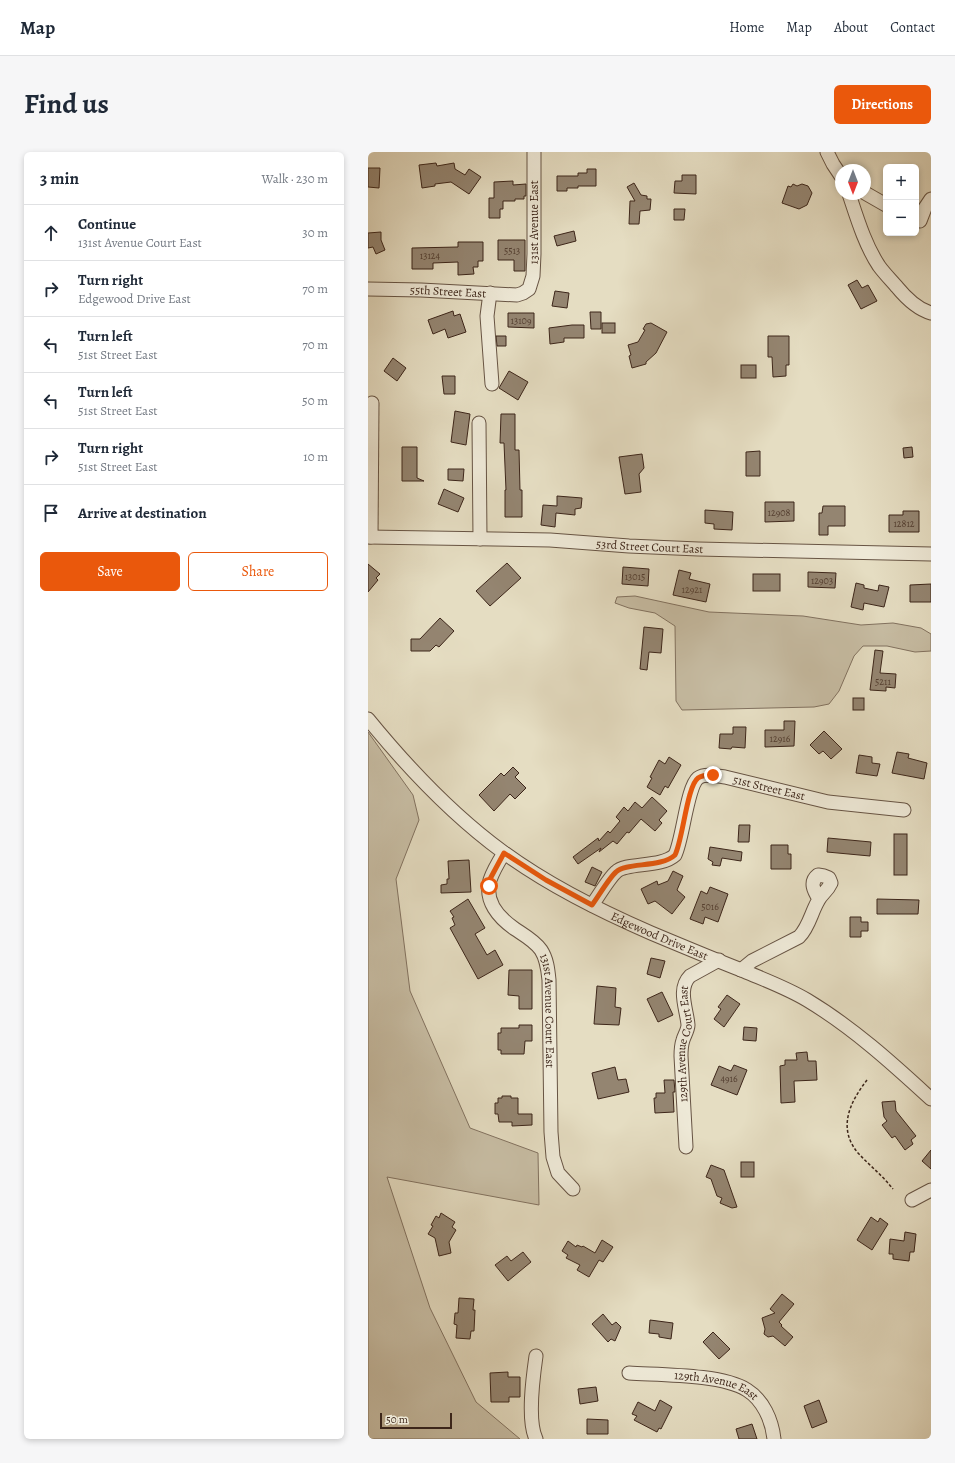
<!DOCTYPE html>
<meta charset="utf-8">
<style>
:root{--surface:#fff;--page:#f6f6f7;--text:#1f2937;--muted:#747a83;--line:#e0e1e3;--accent:#ea580c}
body{margin:0;font-family:Alegreya,serif;background:var(--page);color:var(--text)}
.controls{position:absolute;right:12px;top:12px;display:grid;overflow:hidden;border-radius:6px;box-shadow:0 2px 6px #0003}
.controls button{width:36px;height:36px;display:grid;place-items:center;padding:0;border:0;border-bottom:1px solid var(--line);background:var(--surface);color:var(--text);font:20px sans-serif}
.compass{position:absolute;left:467px;top:12px;width:36px;height:36px;border-radius:50%;background:var(--surface);box-shadow:0 2px 6px #0003;rotate:180deg}
.scale{position:absolute;left:12px;bottom:10px;width:72px;box-sizing:border-box;padding-left:4px;border:2px solid #3d261a;border-top:0;font-size:11px;line-height:14px;white-space:nowrap;color:#3d261a;-webkit-text-stroke:3px #eee9d7;paint-order:stroke}
.stop{position:absolute;width:12px;height:12px;margin:-9px;border:3px solid #ea580c;border-radius:50%;background:#fff}
.stop.end{background:#ea580c;border-color:#fff;box-shadow:0 1px 4px #0008}
.list{margin:0;padding:0;list-style:none}
h2{display:flex;justify-content:space-between;align-items:center;height:52px;margin:0;padding:0 16px;font-size:17px}
h2 small{font-size:13px;font-weight:400;color:var(--muted)}
.list li{display:grid;grid-template-columns:26px 1fr auto;gap:12px;align-items:center;box-sizing:border-box;height:56px;padding:0 16px;border-top:1px solid var(--line)}
.list b{display:block;font-size:15px;white-space:nowrap}
.list p{margin:0;font-size:13px;white-space:nowrap;color:var(--muted)}
.list em{font-size:13px;font-style:normal;color:var(--muted)}
.actions{display:flex;gap:8px;padding:12px 16px}
.actions a{flex:1;padding:9px 0;border:1px solid var(--accent);border-radius:6px;text-align:center;font-size:14px;color:var(--accent)}
.actions .main{background:var(--accent);color:#fff}
.icon{flex:none;width:22px;height:22px;fill:none;stroke:currentColor;stroke-width:2;stroke-linecap:round;stroke-linejoin:round}
.map{position:relative;flex:none;width:563px;height:1287px;overflow:hidden;border-radius:6px}
header{display:flex;align-items:center;gap:24px;box-sizing:border-box;height:56px;padding:0 20px;background:var(--surface);border-bottom:1px solid var(--line)}
header strong{font-size:19px}
nav{display:flex;gap:22px;margin-inline-start:auto;font-size:14px}
.intro{display:flex;align-items:center;justify-content:space-between;box-sizing:border-box;height:96px;padding:0 24px}
h1{margin:0;font-size:28px}
.button{padding:10px 18px;border-radius:6px;background:var(--accent);color:#fff;font-size:14px;font-weight:700}
main{display:flex;gap:24px;padding:0 24px}
aside{flex:1;background:var(--surface);border-radius:6px;box-shadow:0 2px 6px #0003}
.map>svg:first-child{display:block}
.green{fill:#c8bea5;stroke:#827260}
.building{fill:#948571;stroke:#3d261a}
.lines{fill:none;stroke-linecap:round;stroke-linejoin:round}
.minor-casing{stroke:#675444;stroke-width:15}
.path{stroke:#3d261a;stroke-width:1.5;stroke-dasharray:3 2;stroke-linecap:butt}
.minor{stroke:#eee9d7;stroke-width:13}
.route{stroke:#ea580c;stroke-width:5}
.labels{text-anchor:middle;dominant-baseline:central;stroke-width:4;stroke-linejoin:round;paint-order:stroke}
.number-label{font-size:10px;fill:#533e30}
.street-label{font-size:12px;fill:#3d261a;stroke:#eee9d7}
</style>
<header>
<strong>Map</strong>
<nav><a>Home</a><a>Map</a><a>About</a><a>Contact</a></nav>
</header>
<div class="intro"><h1>Find us</h1><a class="button">Directions</a></div>
<main>
<aside>
<h2>3 min<small>Walk · 230 m</small></h2>
<ul class="list">
<li><svg class="icon" aria-label="ahead" viewBox="0 0 24 24"><path d="M12 20V5M6 11l6-6 6 6"/></svg><div><b>Continue</b><p>131st Avenue Court East</p></div><em>30 m</em></li>
<li><svg class="icon" aria-label="right" viewBox="0 0 24 24"><path d="M7 20v-9h11M14 6l5 5-5 5"/></svg><div><b>Turn right</b><p>Edgewood Drive East</p></div><em>70 m</em></li>
<li><svg class="icon" aria-label="left" viewBox="0 0 24 24"><path d="M17 20v-9H6M10 6l-5 5 5 5"/></svg><div><b>Turn left</b><p>51st Street East</p></div><em>70 m</em></li>
<li><svg class="icon" aria-label="left" viewBox="0 0 24 24"><path d="M17 20v-9H6M10 6l-5 5 5 5"/></svg><div><b>Turn left</b><p>51st Street East</p></div><em>50 m</em></li>
<li><svg class="icon" aria-label="right" viewBox="0 0 24 24"><path d="M7 20v-9h11M14 6l5 5-5 5"/></svg><div><b>Turn right</b><p>51st Street East</p></div><em>10 m</em></li>
<li><svg class="icon" aria-label="arrive" viewBox="0 0 24 24"><path d="M6 21V4h12l-3 4 3 4H6"/></svg><div><b>Arrive at destination</b></div></li>
</ul>
<div class="actions"><a class="main">Save</a><a>Share</a></div>
</aside>
<div class="map">
<svg width="563" height="1287" viewBox="0 0 563 1287">
<rect width="100%" height="100%" fill="#e5ddc2"/>
<filter id="stains"><feTurbulence type="fractalNoise" baseFrequency=".005" numOctaves="4"/><feColorMatrix values="0 0 0 0 .2 0 0 0 0 .09 0 0 0 0 .02 0 0 0 .5 -.17"/></filter>
<radialGradient id="worn" r=".72"><stop offset=".6" stop-color="#630" stop-opacity="0"/><stop offset="1" stop-color="#630" stop-opacity=".3"/></radialGradient>
<!-- green -->
<g class="green">
<path d="M267,444L341,460L435,464L493,473L525,471L553,476L563,482V499L547,500L519,494H495L486,504L471,539L461,552L446,555L314,558L308,549L307,474L287,461L261,456L247,451L249,445Z"/>
<path d="M0,580L45,643L51,668L28,727L42,839L102,976L170,1001L171,1053L19,1025L62,1156L108,1250L152,1287H0Z"/>
</g>
<!-- building -->
<g class="building">
<path d="M68,11L69,14L86,11L87,17L97,23L101,17L113,25L101,42L83,30L67,32V34L54,36L51,13Z"/>
<path d="M0,16H12L11,36L0,35Z"/>
<path d="M219,17H228V34H210V36H199V39H189V24H210V21H219Z"/>
<path d="M314,23H328V42L306,41L307,29H314Z"/>
<path d="M145,29V33L158,32V44H156V47H147V49H135V57H132V66H121V46H126V30Z"/>
<path d="M266,31L273,43L279,44V47H283L282,58L272,59L271,72H261L262,49H267L259,35Z"/>
<path d="M425,32L429,34L434,32L440,34L444,41L439,53L431,57L414,51L420,34L423,35Z"/>
<path d="M306,57H317L316,68H306Z"/>
<path d="M206,79L208,89L189,94L186,84Z"/>
<path d="M13,80V88L17,98L8,102L5,95L0,96V81Z"/>
<path d="M130,88H157V119H146V108H130Z"/>
<path d="M90,90H115V109H110V115H105L106,122L90,123V110L65,111V117H44V96L90,95Z"/>
<path d="M489,128L494,136L500,133L509,149L493,157L480,133Z"/>
<path d="M187,139L201,141L199,156L184,154Z"/>
<path d="M85,159L86,164L92,162L98,180L80,186L77,177L65,182L60,168Z"/>
<path d="M222,160H233V177H223Z"/>
<path d="M140,161H166V176L140,175Z"/>
<rect x="234" y="171" width="13" height="10"/>
<path d="M283,171L299,180L288,201L278,210V212L264,216L261,204L263,203L260,193L270,190L277,178L275,177L278,172Z"/>
<path d="M204,173H216V186H196V190L182,192L181,176Z"/>
<path d="M128,184H138V194H129Z"/>
<path d="M400,184H421V213H418V224L405,225L404,205H400Z"/>
<path d="M25,206L38,216L29,229L16,219Z"/>
<rect x="373" y="213" width="15" height="13"/>
<path d="M141,219L160,230L150,248L131,236Z"/>
<path d="M74,224H87V242H76Z"/>
<path d="M87,259L102,262L98,293L83,290Z"/>
<path d="M133,262H147V298H151L152,338H154V365H137V338H138L136,291H132Z"/>
<path d="M34,295H49V326L56,329H34Z"/>
<path d="M544,295L545,305L536,306L535,296Z"/>
<path d="M392,299V324H378V300Z"/>
<path d="M274,302L276,316L271,322L273,340L257,342L251,305Z"/>
<path d="M80,317H96L95,329L80,328Z"/>
<path d="M76,337L96,346L90,360L70,352Z"/>
<path d="M189,344L214,346L213,356L207,357V363L188,361L187,375L173,373L175,353L189,354Z"/>
<path d="M397,350H426V369L397,370Z"/>
<path d="M455,354H477V374H460V383H451V361H454Z"/>
<path d="M337,358L365,360L364,378L346,377V372L337,371Z"/>
<path d="M535,359H551V380H521V363H535Z"/>
<path d="M139,411L153,426L122,454L108,439Z"/>
<path d="M0,412L12,422L8,426L10,428L0,440Z"/>
<path d="M255,415L281,417L280,434L254,432Z"/>
<path d="M311,418L323,421L321,427L342,432L338,450L305,443Z"/>
<path d="M440,420L468,421L467,436L440,435Z"/>
<rect x="385" y="422" width="27" height="17"/>
<path d="M488,431L496,433V436L510,439L511,433L521,435L516,455L496,451L495,458L483,455Z"/>
<path d="M563,432V450H542V433Z"/>
<path d="M72,466L86,479L71,495L68,493L62,499H43V487H52Z"/>
<path d="M276,475L295,477L293,501L281,500L279,518L272,517Z"/>
<path d="M507,498L515,499L512,521L528,522L527,536L518,535V539L502,538Z"/>
<rect x="485" y="546" width="11" height="12"/>
<path d="M416,569H427L426,594L397,595V578H416Z"/>
<path d="M365,575H378L377,596L364,595L363,597L351,596L352,582H365Z"/>
<path d="M456,579L474,597L463,607L455,599L451,602L442,593Z"/>
<path d="M529,600L541,602L540,606L559,611L556,627L524,621Z"/>
<path d="M491,603L504,605V611L512,612L509,624L488,621Z"/>
<path d="M301,605L313,613L300,636L297,634L292,643L279,635L284,626L282,625L291,608L297,612Z"/>
<path d="M145,615L151,621L147,625L158,636L147,647L142,642L126,659L111,643L133,621L136,624Z"/>
<path d="M284,645L299,659L291,668L294,671L287,679L273,667L261,681L259,680L249,692L245,689L231,700L233,696L210,712L205,705L230,686L231,689L240,679L242,681L252,669L248,665L256,655L260,659L267,650L274,656Z"/>
<path d="M371,673H382L381,690H370Z"/>
<rect x="526" y="682" width="13" height="41"/>
<path d="M460,686L503,690L502,704L459,700Z"/>
<path d="M403,693H420V702H423V717H403Z"/>
<path d="M342,695L374,700L373,709L354,706L352,714L344,713L345,710L340,707Z"/>
<path d="M101,708L103,740L73,741V733L79,732V727H81L80,709Z"/>
<path d="M224,715L234,720L227,734L217,730Z"/>
<path d="M305,719L315,724L309,738L317,745L304,762L287,749L280,752L273,737L289,729L290,733L300,729Z"/>
<path d="M342,735L360,742L350,770L337,765L335,772L322,767L333,739L339,742Z"/>
<path d="M100,747L117,776L107,782L119,803L127,798L135,813L110,827L82,776L87,773L84,766L86,765L82,759Z"/>
<path d="M509,747L551,748L550,762H509Z"/>
<path d="M482,765H493V770H500V779H493V785H482Z"/>
<path d="M283,806L297,809L292,826L279,822Z"/>
<path d="M141,818H164V857H151V844L140,843Z"/>
<path d="M229,834L248,836L247,855L253,856L251,873L226,872Z"/>
<path d="M294,840L305,863L290,870L279,847Z"/>
<path d="M359,843L372,852L356,875L346,867L353,857L350,855Z"/>
<path d="M151,873H164V889H157L156,902H133V898H130V881H133V876H151Z"/>
<path d="M376,875L389,876L388,889L375,888Z"/>
<path d="M439,900L440,909H448L449,928L426,929L427,950L413,951L412,914L417,913V908H429L428,901Z"/>
<path d="M366,913L379,918L369,943L343,933L351,914L363,919Z"/>
<path d="M247,915L250,928L258,927L261,940L230,947L224,921Z"/>
<path d="M296,928H306L307,940H305L306,960L287,961L286,946H288V941H297Z"/>
<path d="M134,944H143V946H150V962H164V973L144,974V970H131L130,962H127V951H130V946H134Z"/>
<path d="M527,949L528,959L548,984L543,988L545,992L537,998L527,984L524,986L514,973L519,969L516,965L514,950Z"/>
<path d="M563,998V1017L554,1009Z"/>
<rect x="373" y="1010" width="13" height="15"/>
<path d="M343,1013L356,1018L369,1055L364,1056L352,1051L354,1046L349,1044L343,1027L338,1025Z"/>
<path d="M73,1061L87,1070L84,1075L88,1078L81,1090L83,1101L71,1104L67,1086L60,1082L65,1074L63,1073L68,1064L71,1066Z"/>
<path d="M503,1065L510,1070L512,1066L520,1072L504,1098L489,1088Z"/>
<path d="M537,1080L548,1082L546,1100H542L541,1109L525,1107V1102H521L522,1087L536,1089Z"/>
<path d="M234,1088L245,1095L235,1110L231,1108L221,1125L209,1118L212,1113L198,1106L200,1103L194,1099L200,1089L208,1095L209,1093L214,1095L215,1094L227,1101Z"/>
<path d="M155,1100L163,1110L140,1129L127,1113L139,1104L143,1109Z"/>
<path d="M414,1142L426,1152L411,1170L414,1173L413,1174L425,1185L417,1194L405,1184L400,1185L396,1182L397,1177L394,1166L407,1161L402,1157Z"/>
<path d="M91,1146L106,1147L105,1158H107L106,1179H103L102,1187L88,1186L89,1173L86,1172L87,1161H90Z"/>
<path d="M235,1162L244,1173L248,1170L253,1175L247,1189L243,1187L240,1190L224,1172Z"/>
<path d="M282,1168L305,1171L303,1187L291,1185V1182L281,1181Z"/>
<path d="M345,1180L362,1197L351,1207L335,1190Z"/>
<path d="M140,1220V1225H152V1245H141V1250H123L122,1221Z"/>
<path d="M228,1235L230,1249L212,1252L210,1237Z"/>
<path d="M292,1248L304,1255L293,1277L291,1276L289,1280L266,1268L269,1264L264,1262L270,1250L287,1259Z"/>
<path d="M451,1248L459,1270L444,1276L436,1254Z"/>
<path d="M219,1267L240,1268V1282H219Z"/>
<path d="M384,1272L389,1287H371L368,1277Z"/>
</g>
<g class="lines">
<!-- minor casing -->
<g class="minor-casing">
<g id="minor">
<path d="M459,0L465,12L473,24"/>
<path d="M497,41L518,53"/>
<path d="M481,42C489,66 497,93 511,114C516,121 523,128 529,135C538,146 549,157 563,161"/>
<path d="M552,69L557,56L563,47"/>
<path id="s1" d="M0,137L53,138L149,143L155,141L161,137L165,124L166,102V0"/>
<path d="M122,141L119,164L124,232"/>
<path d="M111,271L112,387"/>
<path id="s2" d="M0,385L182,388L261,394L330,397L563,402"/>
<path d="M3,385L4,251"/>
<path id="s3" d="M0,567C40,616 83,662 135,700C180,733 232,759 283,781C314,794 345,807 376,819C397,828 419,836 439,848C484,875 524,911 563,947"/>
<path id="s4" d="M136,701C131,709 125,719 122,728C116,749 131,766 147,777C156,783 167,789 173,798C179,807 180,818 181,828L183,980L185,1005L190,1021L205,1037"/>
<path id="s5" d="M224,753C230,745 241,726 248,720C258,710 293,716 307,703C315,687 319,635 330,626C337,621 349,624 357,625L460,650L536,658"/>
<path d="M373,818L384,809L431,785C441,775 443,761 450,749C453,742 459,740 463,731L461,726L456,724L450,723C441,730 446,739 451,747"/>
<path id="s6" d="M318,995L313,904C313,899 313,894 315,888C316,884 320,878 320,873C319,858 309,837 322,824L351,808"/>
<path d="M544,1048L563,1038"/>
<path id="s7" d="M261,1221C292,1223 354,1222 379,1238C395,1248 404,1268 406,1287"/>
<path d="M168,1287C159,1268 165,1225 168,1204"/>
</g>
</g>
<!-- path -->
<path class="path" d="M499,928C482,950 469,976 490,1001C501,1013 514,1023 525,1037"/>
<!-- minor -->
<use href="#minor" class="minor"/>
</g>
<g class="lines">
<!-- route -->
<path class="route" d="M121,734L122,727L136,701L178,728L224,753C230,745 241,726 248,720C258,710 293,716 307,703C315,687 319,634 330,626C334,623 340,623 345,623"/>
</g>
<g class="labels">
<!-- number labels -->
<g class="number-label">
<text x="144" y="98">5513</text>
<text x="62" y="103">13124</text>
<text x="153" y="168">13109</text>
<text x="411" y="360">12908</text>
<text x="536" y="371">12812</text>
<text x="267" y="424">13015</text>
<text x="454" y="428">12903</text>
<text x="324" y="437">12921</text>
<text x="515" y="529">5211</text>
<text x="412" y="586">12916</text>
<text x="342" y="754">5016</text>
<text x="361" y="926">4916</text>
</g>
<!-- street labels -->
<g class="street-label">
<text stroke="none"><textPath href="#s1" startOffset="230">131st Avenue East</textPath></text>
<text stroke="none"><textPath href="#s1" startOffset="80">55th Street East</textPath></text>
<text stroke="none"><textPath href="#s2" startOffset="282">53rd Street Court East</textPath></text>
<text stroke="none"><textPath href="#s5" startOffset="257">51st Street East</textPath></text>
<text stroke="none"><textPath href="#s3" startOffset="368">Edgewood Drive East</textPath></text>
<text stroke="none"><textPath href="#s4" startOffset="185">131st Avenue Court East</textPath></text>
<text stroke="none"><textPath href="#s6" startOffset="104">129th Avenue Court East</textPath></text>
<text stroke="none"><textPath href="#s7" startOffset="89">129th Avenue East</textPath></text>
</g>
</g>
<rect width="100%" height="100%" filter="url(#stains)"/>
<rect width="100%" height="100%" fill="url(#worn)"/>
</svg>
<div class="controls">
<button>+</button>
<button>−</button>
</div>
<svg class="compass" viewBox="-18 -18 36 36"><path d="M0-13l5 13h-10z" fill="#e53935"/><path d="M0 13l5-13h-10z" fill="#747a83"/></svg>
<div class="scale">50 m</div>
<div class="stop" style="left:121px;top:734px"></div>
<div class="stop end" style="left:345px;top:623px"></div>
</div>
</main>
